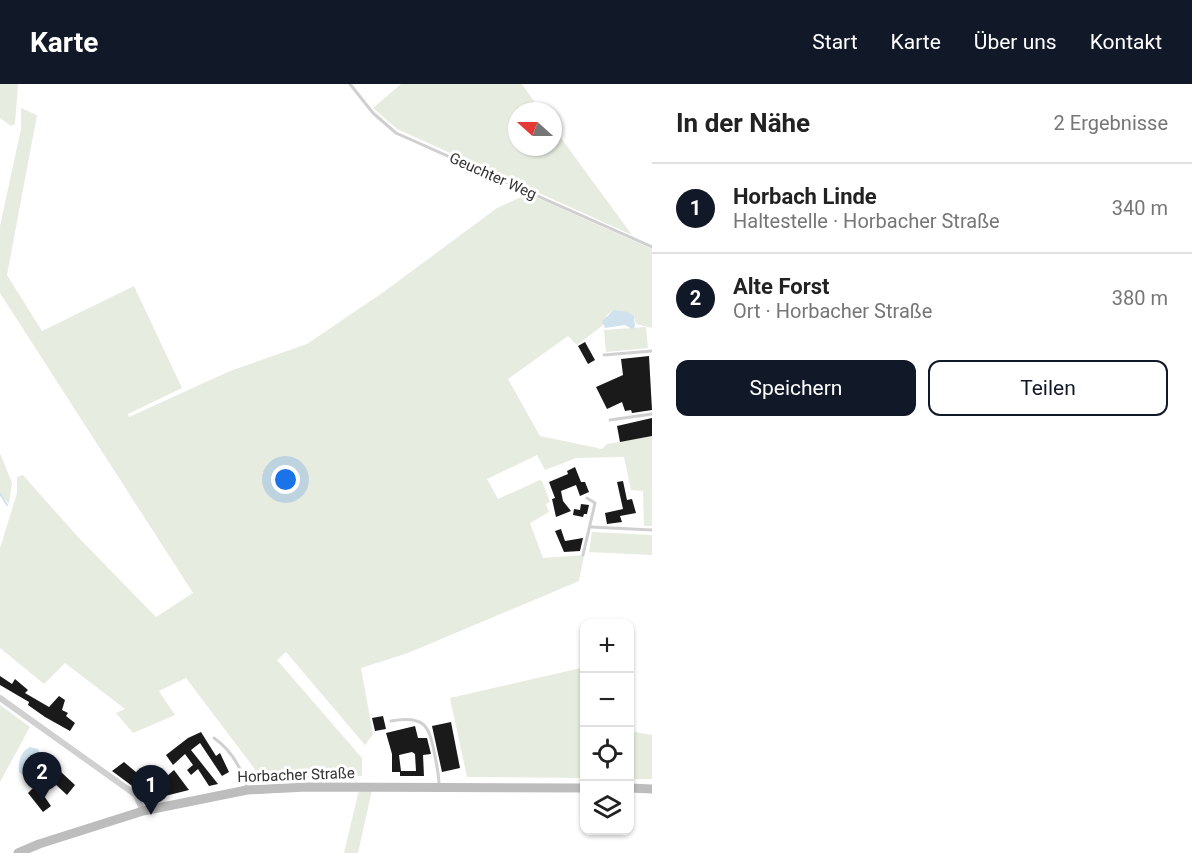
<!DOCTYPE html>
<html lang="de">
<meta charset="utf-8">
<style>
:root{--surface:#fff;--page:#f6f6f6;--text:#222;--muted:#767676;--line:#e0e0e0;--accent:#111827}
body{margin:0;font-family:Roboto,sans-serif;background:var(--page);color:var(--text)}
.controls{position:absolute;right:18px;bottom:18px;display:grid;overflow:hidden;border-radius:12px;box-shadow:0 2px 4px #0004}
.controls button{width:54px;height:54px;display:grid;place-items:center;padding:0;border:0;border-bottom:2px solid var(--line);background:var(--surface);color:var(--text);font:30px sans-serif}
.compass{position:absolute;left:508px;top:18px;width:54px;height:54px;border-radius:50%;background:var(--surface);box-shadow:0 2px 4px #0004;rotate:291deg}
.you{position:absolute;left:286px;top:396px;width:21px;height:21px;margin:-15px;border:4px solid #fff;border-radius:50%;background:#1a73e8;box-shadow:0 0 0 9px #1a73e833}
.badge{display:grid;place-items:center;width:39px;height:39px;border-radius:50%;background:var(--accent);color:#fff;font-size:20px;font-weight:700}
.pin{position:absolute;translate:-50% -50px;filter:drop-shadow(0 2px 3px #0008)}
.pin::after{content:'';position:absolute;top:32px;width:21px;height:18px;background:inherit;clip-path:polygon(0 0,100% 0,50% 100%)}
.list{margin:0;padding:0;list-style:none}
h2{display:flex;justify-content:space-between;align-items:center;height:78px;margin:0;padding:0 24px;font-size:26px}
h2 small{font-size:20px;font-weight:400;color:var(--muted)}
.list li{display:grid;grid-template-columns:39px 1fr auto;gap:18px;align-items:center;box-sizing:border-box;height:90px;padding:0 24px;border-top:2px solid var(--line)}
.list b{display:block;font-size:22px;white-space:nowrap}
.list p{margin:0;font-size:20px;white-space:nowrap;color:var(--muted)}
.list em{font-size:20px;font-style:normal;color:var(--muted)}
.actions{display:flex;gap:12px;padding:18px 24px}
.actions a{flex:1;padding:14px 0;border:2px solid var(--accent);border-radius:12px;text-align:center;font-size:21px;color:var(--accent)}
.actions .main{background:var(--accent);color:#fff}
.icon{flex:none;width:33px;height:33px;fill:none;stroke:currentColor;stroke-width:2;stroke-linecap:round;stroke-linejoin:round}
.map{position:relative;flex:none;width:652px;height:769px;overflow:hidden}
header{display:flex;align-items:center;gap:36px;box-sizing:border-box;height:84px;padding:0 30px;background:var(--accent);color:#fff}
header strong{font-size:28px}
nav{display:flex;gap:33px;margin-inline-start:auto;font-size:21px}
main{display:flex}
aside{flex:1;background:var(--surface)}
.map>svg:first-child{display:block}
.green{fill:#e6ecdf}
.water{fill:#cfe2ee}
.lines{fill:none;stroke-linecap:round;stroke-linejoin:round}
.stream{stroke:#cfe2ee;stroke-width:2}
.building{fill:#1a1a1a;fill-rule:evenodd}
.lane{stroke:#d0d0d0;stroke-width:3}
.street{stroke:#d0d0d0;stroke-width:6}
.secondary{stroke:#bdbdbd;stroke-width:9}
.labels{text-anchor:middle;dominant-baseline:central;stroke-width:6;stroke-linejoin:round;paint-order:stroke}
.street-label{font-size:15px;fill:#333;stroke:#fff}
</style>
<header>
<strong>Karte</strong>
<nav><a>Start</a><a>Karte</a><a>Über uns</a><a>Kontakt</a></nav>
</header>
<main>
<div class="map">
<svg width="652" height="769" viewBox="0 0 652 769">
<rect width="100%" height="100%" fill="#fff"/>
<!-- green -->
<g class="green">
<path d="M0,0H18L15,40L11,42L0,34Z"/>
<path d="M401,0H522L541,27H517V63H553V43L632,151L397,45L373,24Z"/>
<path d="M21,24L37,31L7,191L42,247L134,202L182,304L128,330L129,333L230,287L307,260L385,207L497,124L519,114L533,112L652,165V244L636,240L634,232L613,226L607,231L602,242L577,261L568,252L508,295L540,352L602,365L607,360L652,352V442H644L643,407L631,406L624,373L576,374L545,386L537,371L487,395L498,415L540,396L542,397L550,418L546,420L549,428L530,439L543,474L584,471L579,497L408,569L361,584L373,650L365,661L286,568L277,576L362,674V692L263,696L186,594L159,607L175,631L133,649L116,629L125,625L65,579L44,600L0,564V464L17,409V393L23,391L78,453L156,533L193,509L0,209V142L21,45Z"/>
<path d="M646,243L648,264L606,268L604,246Z"/>
<path d="M0,369L12,399L9,420L0,410Z"/>
<path d="M592,448L652,451V471L589,468Z"/>
<path d="M581,584L584,610V694L467,693L450,614Z"/>
<path d="M0,621L30,643L0,698Z"/>
<path d="M630,647L652,651V695H630Z"/>
<path d="M359,706H372L358,769H344Z"/>
</g>
<!-- water -->
<g class="water">
<path d="M613,226L628,228L634,232L635,243L632,245L625,241L605,244L602,238Z"/>
<path d="M30,663L38,665L40,670L31,688L25,693L19,688C18,678 20,668 30,663Z"/>
</g>
<g class="lines">
<!-- stream -->
<path class="stream" d="M0,410L7,421"/>
</g>
<!-- building -->
<g class="building">
<path d="M585,258L595,276L588,280L578,262Z"/>
<path d="M649,272L652,326L632,329L631,326L625,327L622,318L607,325L596,303L623,291L621,275Z"/>
<path d="M652,334V352L620,358L617,342Z"/>
<path d="M575,383L581,398H585L589,408L580,412L576,401L561,407L563,417L571,427L556,433L552,415L555,414L549,398L568,390L567,387Z"/>
<path d="M623,397L627,416L632,415L636,429L620,432L622,438L607,440L605,429L623,425L617,398Z"/>
<path d="M581,420L589,421L587,430H584L583,433L573,431L574,425L580,426Z"/>
<path d="M561,445L565,457L583,454L580,467L564,468L555,447Z"/>
<path d="M0,592L12,600L15,595L28,606L25,609L49,623L59,612L65,616L62,626L68,629L66,632L75,639L70,647L45,633L28,621L29,618L0,601Z"/>
<path d="M383,632L386,645L375,647L372,634Z"/>
<path d="M451,638L460,684L442,688L432,642Z"/>
<path d="M415,642L418,654H427L431,670L423,671L424,692H400V688H392V670L386,649ZM412,668L415,670L416,687H401L399,671Z"/>
<path d="M201,648L216,672L220,669L229,688L222,692L200,659L191,666L218,700L209,702L198,685L191,691L187,686L193,681L185,670L173,681L166,671L188,654Z"/>
<path d="M124,678L137,689L155,682L166,693L174,686L189,706L145,717L139,707L112,687Z"/>
<path d="M45,683L57,693L61,688L75,701L67,711L52,697L42,709L51,722L43,728L28,709L41,696L37,692Z"/>
</g>
<g class="lines">
<!-- lane -->
<g class="lane">
<path d="M350,0L373,29L396,49L652,163"/>
<path d="M604,271L652,267"/>
<path d="M610,336L652,330"/>
<path d="M591,443L652,446"/>
<path d="M583,471L595,419L587,414"/>
<path d="M391,637C425,631 429,641 435,672C437,682 439,692 439,701"/>
<path d="M214,654C231,666 242,685 247,705"/>
</g>
<!-- street -->
<path class="street" d="M0,614L136,711L143,727"/>
<!-- secondary -->
<g class="secondary">
<path d="M630,704L652,705"/>
<path d="M18,769L39,760L143,727L247,706L307,703L584,704"/>
</g>
</g>
<g class="labels">
<!-- street labels -->
<g class="street-label">
<text transform="translate(493 92) rotate(24)">Geuchter Weg</text>
<text transform="translate(296 691) rotate(-2)">Horbacher Straße</text>
</g>
</g>
</svg>
<div class="controls">
<button>+</button>
<button>−</button>
<button><svg class="icon" aria-label="locate" viewBox="0 0 24 24"><circle cx="12" cy="12" r="6"/><path d="M12 2v4M12 18v4M2 12h4M18 12h4"/></svg></button>
<button><svg class="icon" aria-label="layers" viewBox="0 0 24 24"><path d="M12 4l9 5-9 5-9-5zM3 14l9 5 9-5"/></svg></button>
</div>
<svg class="compass" viewBox="-18 -18 36 36"><path d="M0-13l5 13h-10z" fill="#e53935"/><path d="M0 13l5-13h-10z" fill="#767676"/></svg>
<div class="you"></div>
<div class="pin badge" style="left:151px;top:731px">1</div>
<div class="pin badge" style="left:42px;top:718px">2</div>
</div>
<aside>
<h2>In der Nähe<small>2 Ergebnisse</small></h2>
<ul class="list">
<li><span class="badge">1</span><div><b>Horbach Linde</b><p>Haltestelle · Horbacher Straße</p></div><em>340 m</em></li>
<li><span class="badge">2</span><div><b>Alte Forst</b><p>Ort · Horbacher Straße</p></div><em>380 m</em></li>
</ul>
<div class="actions"><a class="main">Speichern</a><a>Teilen</a></div>
</aside>
</main>
